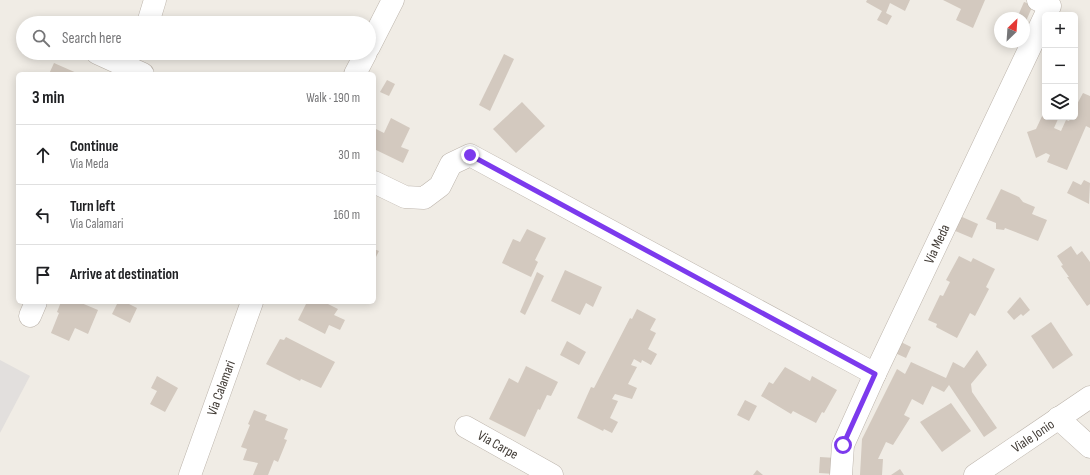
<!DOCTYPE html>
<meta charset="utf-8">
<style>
:root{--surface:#fff;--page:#f2f2f2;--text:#202124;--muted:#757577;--line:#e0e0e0}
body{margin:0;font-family:"Sofia Sans Condensed",sans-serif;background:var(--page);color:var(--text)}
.controls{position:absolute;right:12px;top:12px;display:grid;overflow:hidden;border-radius:6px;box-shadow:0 2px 10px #0003}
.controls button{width:36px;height:36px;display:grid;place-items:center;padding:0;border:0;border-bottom:1px solid var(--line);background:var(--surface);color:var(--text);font:20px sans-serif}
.compass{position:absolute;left:994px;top:12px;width:36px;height:36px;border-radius:50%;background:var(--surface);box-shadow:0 2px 10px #0003;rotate:25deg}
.stop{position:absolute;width:12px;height:12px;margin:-9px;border:3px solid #7c3aed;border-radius:50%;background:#fff}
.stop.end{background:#7c3aed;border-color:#fff;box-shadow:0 1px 4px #0008}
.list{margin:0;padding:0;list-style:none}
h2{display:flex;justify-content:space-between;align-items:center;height:52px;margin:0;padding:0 16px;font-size:17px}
h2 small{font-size:13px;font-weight:400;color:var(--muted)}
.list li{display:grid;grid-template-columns:26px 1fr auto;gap:12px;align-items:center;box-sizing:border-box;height:60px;padding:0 16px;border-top:1px solid var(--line)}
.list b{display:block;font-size:15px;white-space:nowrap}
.list p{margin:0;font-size:13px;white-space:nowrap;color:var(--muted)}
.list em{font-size:13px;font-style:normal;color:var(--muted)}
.icon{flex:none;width:22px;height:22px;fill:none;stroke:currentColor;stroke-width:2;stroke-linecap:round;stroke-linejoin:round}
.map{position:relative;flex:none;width:1090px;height:475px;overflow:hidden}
.search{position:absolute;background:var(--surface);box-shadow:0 2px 10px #0003;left:16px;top:16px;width:360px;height:44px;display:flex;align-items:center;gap:10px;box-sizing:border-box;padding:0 14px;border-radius:22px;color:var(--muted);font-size:15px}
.panel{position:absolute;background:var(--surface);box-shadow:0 2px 10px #0003;left:16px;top:72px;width:360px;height:232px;border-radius:6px}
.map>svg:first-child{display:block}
.parking{fill:#e2dfdd}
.building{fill:#d3c9bf}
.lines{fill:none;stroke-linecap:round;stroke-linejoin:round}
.minor-casing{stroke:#bdb5ac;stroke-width:23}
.minor{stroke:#fff;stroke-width:22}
.route{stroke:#7c3aed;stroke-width:5}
.labels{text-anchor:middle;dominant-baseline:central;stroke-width:3;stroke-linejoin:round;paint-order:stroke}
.street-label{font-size:14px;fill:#423c36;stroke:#fff}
</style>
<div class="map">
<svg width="1090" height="475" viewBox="0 0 1090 475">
<rect width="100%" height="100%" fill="#f0ece5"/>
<!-- parking -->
<path class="parking" d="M0,360L30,376L0,433Z"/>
<!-- building -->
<g class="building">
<path d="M867,0H910L905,11L890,3L886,13L892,16L887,25L877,20L882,11L866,2Z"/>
<path d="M943,0H985L973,28L956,20L961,9Z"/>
<path d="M1024,2L1033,5L1026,21L1024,18H1017Z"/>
<path d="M504,54L514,59L490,111L479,105Z"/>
<path d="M54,63L79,74H49Z"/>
<path d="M387,80L395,84L389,96L380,92Z"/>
<path d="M1083,93L1090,96V128L1086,126L1067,170L1047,162L1050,155L1046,153L1036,158L1027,132L1036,129L1044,112L1045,117L1058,119L1054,128L1061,131L1066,120L1069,121L1071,117H1075V108Z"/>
<path d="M522,102L545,126L516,153L493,129Z"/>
<path d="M391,118L410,128L401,147L409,150L403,163L374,149V128L384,133Z"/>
<path d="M1084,180L1090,183L1089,204L1067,193L1073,181L1081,185Z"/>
<path d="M1001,189L1019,197L1023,202L1035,207L1032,214L1047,220L1038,241L1005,228L1004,230L996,229V223L986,219Z"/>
<path d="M960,216L978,224L972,238L953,230Z"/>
<path d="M527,229L546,238L535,260L538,262L531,277L502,263L513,239L520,242Z"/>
<path d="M1071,246L1077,255L1082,251L1090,262V304L1087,306L1067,277H1069L1061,266L1063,265L1057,256Z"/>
<path d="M374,249L379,251L374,261Z"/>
<path d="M959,256L971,262L973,258L995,269L986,287L989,289L975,316L970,313L957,338L936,327L937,324L928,320L940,295L943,296L950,282L946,280Z"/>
<path d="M565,270L602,287L593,307L586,303L580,315L551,301Z"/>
<path d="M537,272L544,276L525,315L520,312Z"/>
<path d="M1020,297L1030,310L1023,316L1021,314L1014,320L1007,312Z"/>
<path d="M61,302H79L98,310L88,334L75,328L69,341L51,333L59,313L57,312Z"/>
<path d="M118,302H125L137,308L130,323L112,314Z"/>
<path d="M307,302H324L338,309L334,315L345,320L340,330L329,325L325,334L298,320Z"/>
<path d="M637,309L656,319L650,330L656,333L648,349L657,354L651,365L642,360L641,363L634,359L631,365L637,367L628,384L637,388L632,399L615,394L612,399L618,401L610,418L618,422L612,433L604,429L603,431L577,418L591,387L594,388L630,318L632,319Z"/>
<path d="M1051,322L1073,355L1053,369L1031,336Z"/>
<path d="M286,337L335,362L321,388L301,379L300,381L266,364L280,339L284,340Z"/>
<path d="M567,341L586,352L579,365L560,355Z"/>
<path d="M901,342L911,347L906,358L895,353Z"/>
<path d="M977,350L987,365L971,384L972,392L997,428L984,437L949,385L944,392L932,386L923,405L912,399L904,415L910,418L893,445L886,442L878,459H883L882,475H860L862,439L897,369L905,374L911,362L946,378L953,362L964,368Z"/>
<path d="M526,366L558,382L551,396L547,395L540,410L538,409L525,437L489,419L509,378L518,383Z"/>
<path d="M785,367L810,381L812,376L837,390L824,413L822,412L816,423L793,411L791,414L761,396L769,382L773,384Z"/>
<path d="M157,376L178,388L165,412L150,404L157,391L151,388Z"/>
<path d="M745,400L757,406L749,421L737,415Z"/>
<path d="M951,403L971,431L942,452L920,422Z"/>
<path d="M254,410L267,415L265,420L288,429L284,439L287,440L278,462L274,460L268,475H253L258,463L243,460L247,449L241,447L250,425L248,424Z"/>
<path d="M820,457L836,458L835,474L819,473Z"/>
<path d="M900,469L904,475H891Z"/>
<path d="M757,470L763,475H753Z"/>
</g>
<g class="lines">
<!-- minor casing -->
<g class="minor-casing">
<g id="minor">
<path d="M1038,0L1050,6"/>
<path d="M148,23L155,0"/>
<path d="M369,47L393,0"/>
<path d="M97,53L143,74"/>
<path d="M355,74L366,53"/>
<path d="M374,182L405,197L424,198L440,186L451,164L470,155L875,374"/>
<path d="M30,316L36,302"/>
<path d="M1058,418L1090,447"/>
<path d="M466,427L552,475"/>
<path d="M190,475L252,302"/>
<path d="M841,475L843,445L875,374L1045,16"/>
<path d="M975,475L1090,397"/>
</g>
</g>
<!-- minor -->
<use href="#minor" class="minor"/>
</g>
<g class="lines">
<!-- route -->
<path class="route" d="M470,155L875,374L843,445"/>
</g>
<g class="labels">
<!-- street labels -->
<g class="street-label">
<text transform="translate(937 244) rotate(-65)">Via Meda</text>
<text transform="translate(221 388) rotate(-70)">Via Calamari</text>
<text transform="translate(1033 436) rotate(-34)">Viale Jonio</text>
<text transform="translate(498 445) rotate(29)">Via Carpe</text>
</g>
</g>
</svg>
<div class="controls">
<button>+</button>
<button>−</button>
<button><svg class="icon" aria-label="layers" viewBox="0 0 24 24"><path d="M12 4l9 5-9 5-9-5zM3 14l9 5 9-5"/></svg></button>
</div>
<svg class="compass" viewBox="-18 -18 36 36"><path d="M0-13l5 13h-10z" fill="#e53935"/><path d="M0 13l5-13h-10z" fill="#757577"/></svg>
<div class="stop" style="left:843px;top:445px"></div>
<div class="stop end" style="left:470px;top:155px"></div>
<div class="search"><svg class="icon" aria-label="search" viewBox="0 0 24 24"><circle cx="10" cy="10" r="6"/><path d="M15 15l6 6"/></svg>Search here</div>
<section class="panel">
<h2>3 min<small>Walk · 190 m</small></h2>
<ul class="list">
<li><svg class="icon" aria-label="ahead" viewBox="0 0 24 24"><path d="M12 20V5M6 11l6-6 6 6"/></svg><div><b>Continue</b><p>Via Meda</p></div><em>30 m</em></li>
<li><svg class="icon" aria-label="left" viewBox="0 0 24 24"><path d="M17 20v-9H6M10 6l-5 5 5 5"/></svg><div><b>Turn left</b><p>Via Calamari</p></div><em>160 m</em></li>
<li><svg class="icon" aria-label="arrive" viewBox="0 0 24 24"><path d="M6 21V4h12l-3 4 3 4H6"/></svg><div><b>Arrive at destination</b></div></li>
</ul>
</section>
</div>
